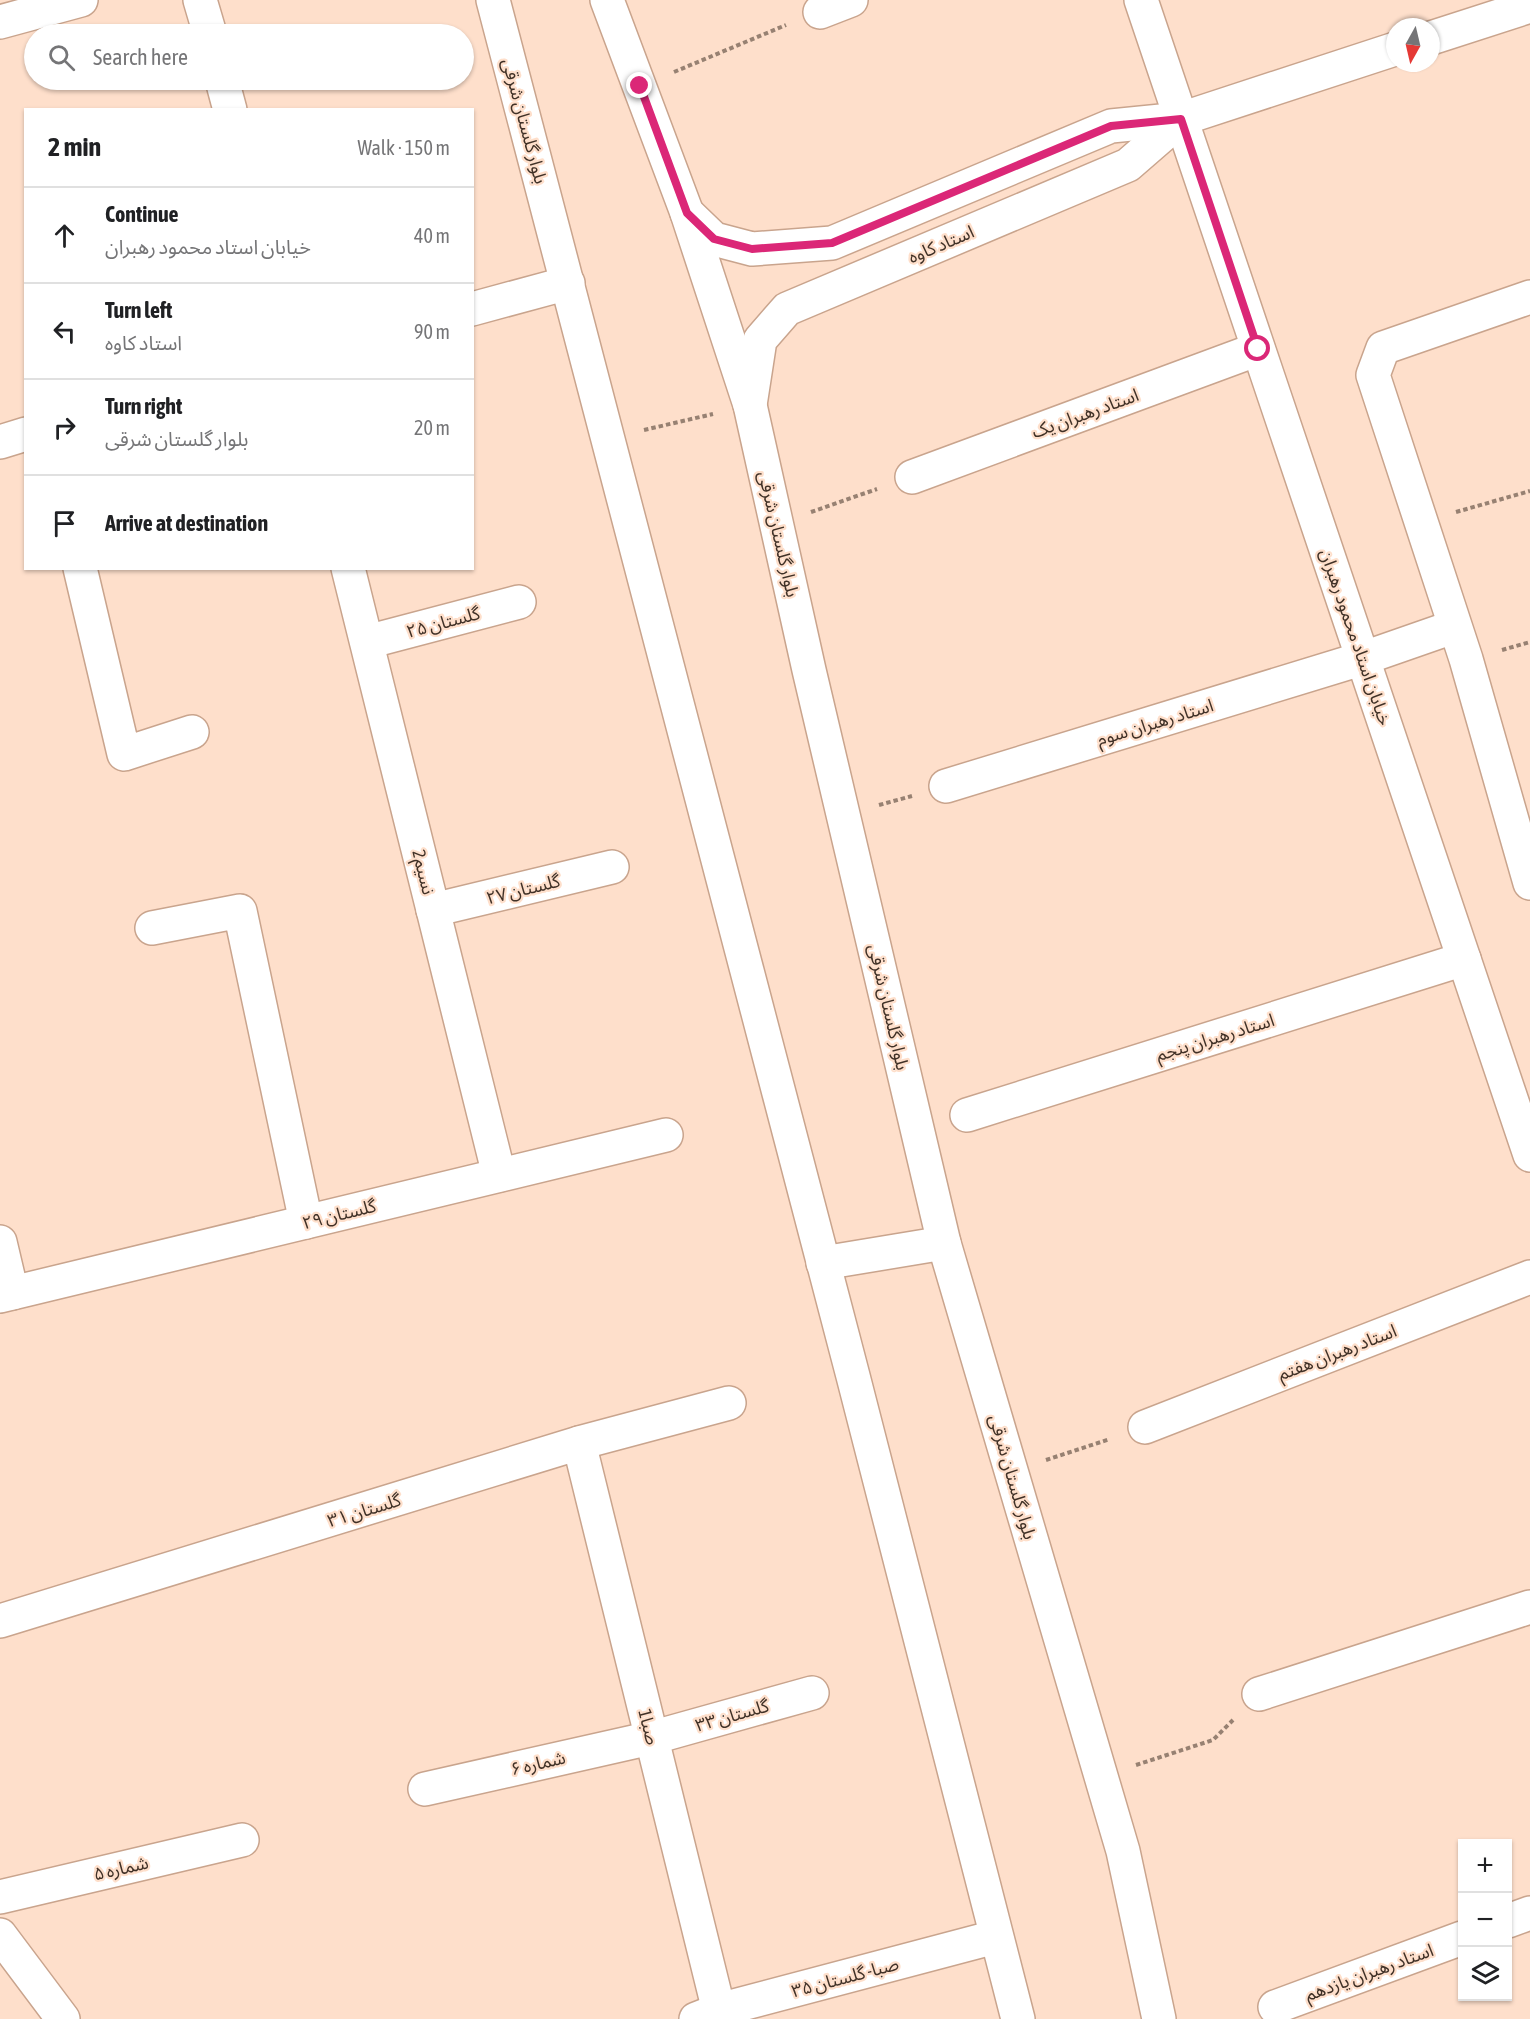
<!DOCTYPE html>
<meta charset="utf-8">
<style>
:root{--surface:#fff;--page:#f6f6f6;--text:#202124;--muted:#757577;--line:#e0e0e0}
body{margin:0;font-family:"Asap Condensed","Noto Sans Arabic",sans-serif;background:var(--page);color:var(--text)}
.controls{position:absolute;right:18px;bottom:18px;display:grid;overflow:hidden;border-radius:0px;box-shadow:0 2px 4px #0004}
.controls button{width:54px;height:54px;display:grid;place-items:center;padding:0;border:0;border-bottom:2px solid var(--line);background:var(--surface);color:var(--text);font:30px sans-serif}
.compass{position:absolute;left:1386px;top:18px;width:54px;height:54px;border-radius:50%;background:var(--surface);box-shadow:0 2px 4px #0004;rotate:188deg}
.stop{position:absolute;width:18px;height:18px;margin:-14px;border:4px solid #db2777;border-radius:50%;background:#fff}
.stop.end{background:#db2777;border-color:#fff;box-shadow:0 2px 6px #0008}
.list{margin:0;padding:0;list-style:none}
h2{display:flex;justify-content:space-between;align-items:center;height:78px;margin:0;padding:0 24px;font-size:26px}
h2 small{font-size:20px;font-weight:400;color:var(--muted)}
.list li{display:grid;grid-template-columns:39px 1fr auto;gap:18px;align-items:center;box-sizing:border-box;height:96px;padding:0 24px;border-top:2px solid var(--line)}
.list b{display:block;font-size:22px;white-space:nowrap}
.list p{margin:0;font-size:20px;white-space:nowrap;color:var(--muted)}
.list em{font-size:20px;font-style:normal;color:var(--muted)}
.icon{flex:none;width:33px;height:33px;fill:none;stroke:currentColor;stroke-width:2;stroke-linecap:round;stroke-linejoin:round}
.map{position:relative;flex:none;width:1530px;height:2019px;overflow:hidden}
.search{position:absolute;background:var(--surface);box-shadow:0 2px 4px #0004;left:24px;top:24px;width:450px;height:66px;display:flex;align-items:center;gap:15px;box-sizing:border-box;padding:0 21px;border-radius:33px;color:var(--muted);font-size:22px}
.panel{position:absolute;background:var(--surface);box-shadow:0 2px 4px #0004;left:24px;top:108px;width:450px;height:462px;border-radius:0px}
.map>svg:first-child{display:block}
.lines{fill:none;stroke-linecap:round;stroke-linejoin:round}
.minor-casing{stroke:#c9a48d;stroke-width:36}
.secondary-casing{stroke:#c9a48d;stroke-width:36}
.path{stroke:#978172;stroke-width:4;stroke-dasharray:4.5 3;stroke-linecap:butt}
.minor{stroke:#fff;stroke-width:33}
.secondary{stroke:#fff;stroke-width:33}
.route{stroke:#db2777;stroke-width:8}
.labels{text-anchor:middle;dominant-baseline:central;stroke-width:4.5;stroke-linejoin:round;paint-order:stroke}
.street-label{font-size:18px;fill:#403127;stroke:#fedfcb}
</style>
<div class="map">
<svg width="1530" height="2019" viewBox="0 0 1530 2019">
<rect width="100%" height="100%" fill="#fedfcb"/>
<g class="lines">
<!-- minor casing -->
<g class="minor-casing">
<g id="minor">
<path d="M200,0L210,34"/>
<path d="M1141,0L1530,1155"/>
<path d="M820,12L851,0"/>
<path d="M0,22L81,0"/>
<path d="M1431,38L1530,6"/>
<path d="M222,80L230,110"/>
<path d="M687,213L714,239L752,249L832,243L1111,126L1181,119L1395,49"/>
<path d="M1530,297L1383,348L1373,375L1466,659L1530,883"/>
<path d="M472,309L568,283"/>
<path d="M750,405L760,340L787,309L1128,165L1181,119"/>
<path d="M0,442L26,434"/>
<path d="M912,477L1258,349"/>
<path d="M80,568L124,754L192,732"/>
<path d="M348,568L499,1175"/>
<path d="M367,642L519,602"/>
<path d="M946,786L1364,658L1453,627"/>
<path d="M433,910L612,867"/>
<path d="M152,928L240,911L306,1222"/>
<path d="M967,1115L1464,959"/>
<path d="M0,1242L12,1293"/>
<path d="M0,1296L666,1135"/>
<path d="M1145,1427L1530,1277"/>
<path d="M579,1443L721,2019"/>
<path d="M0,1621L579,1443L729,1403"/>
<path d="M1259,1694L1530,1607"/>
<path d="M425,1789L651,1738L812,1693"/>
<path d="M0,1897L242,1840"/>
<path d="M1508,1921L1530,1913"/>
<path d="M0,1935L63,2019"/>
<path d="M1275,2007L1462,1938"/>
<path d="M696,2019L719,2010L995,1937"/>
</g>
</g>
<!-- secondary casing -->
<g class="secondary-casing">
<g id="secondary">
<path d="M493,0L853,1376L1018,2019"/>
<path d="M607,0L687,213L750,405L809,670L944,1243L1123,1851L1159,2019"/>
<path d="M823,1263L944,1243"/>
</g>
</g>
<!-- path -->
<g class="path">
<path d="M674,72L786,25"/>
<path d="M644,430L713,414"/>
<path d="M811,512L877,489"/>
<path d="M1456,512L1530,491"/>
<path d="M1502,650L1530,642"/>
<path d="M879,805L912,796"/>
<path d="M1046,1460L1110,1439"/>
<path d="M1136,1765L1213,1740L1233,1720"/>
</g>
<!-- minor -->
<use href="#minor" class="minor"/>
<!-- secondary -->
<use href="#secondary" class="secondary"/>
</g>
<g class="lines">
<!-- route -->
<path class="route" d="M640,86L687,213L714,239L752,249L832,243L1111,126L1181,119L1258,349"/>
</g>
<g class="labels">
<!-- street labels -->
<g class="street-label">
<text transform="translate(525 121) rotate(75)">بلوار گلستان شرقی</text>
<text transform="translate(941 244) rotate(-23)">استاد کاوه</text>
<text transform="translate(1085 413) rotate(-20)">استاد رهبران یک</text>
<text transform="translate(779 534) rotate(77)">بلوار گلستان شرقی</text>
<text transform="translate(443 622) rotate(-15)">گلستان ۲۵</text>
<text transform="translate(1356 637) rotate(71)">خیابان استاد محمود رهبران</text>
<text transform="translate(1155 722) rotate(-17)">استاد رهبران سوم</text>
<text transform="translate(424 872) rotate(76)">نسیم2</text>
<text transform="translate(523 889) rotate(-14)">گلستان ۲۷</text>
<text transform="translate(889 1007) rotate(77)">بلوار گلستان شرقی</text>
<text transform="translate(1215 1037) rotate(-17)">استاد رهبران پنجم</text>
<text transform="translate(339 1214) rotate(-14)">گلستان ۲۹</text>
<text transform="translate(1337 1352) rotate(-21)">استاد رهبران هفتم</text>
<text transform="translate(1013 1477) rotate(74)">بلوار گلستان شرقی</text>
<text transform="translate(364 1510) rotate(-17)">گلستان ۳۱</text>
<text transform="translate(732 1715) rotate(-16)">گلستان ۳۳</text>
<text transform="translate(649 1727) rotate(76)">صبا1</text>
<text transform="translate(538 1763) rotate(-13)">شماره ۶</text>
<text transform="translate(121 1868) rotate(-13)">شماره ۵</text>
<text transform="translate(1369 1972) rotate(-20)">استاد رهبران یازدهم</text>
<text transform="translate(845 1977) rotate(-15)">صبا- گلستان ۳۵</text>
</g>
</g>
</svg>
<div class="controls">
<button>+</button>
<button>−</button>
<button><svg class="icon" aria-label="layers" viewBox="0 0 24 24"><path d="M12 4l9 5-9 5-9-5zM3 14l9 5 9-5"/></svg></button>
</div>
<svg class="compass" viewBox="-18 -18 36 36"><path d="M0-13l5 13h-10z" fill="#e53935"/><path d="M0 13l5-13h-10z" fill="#757577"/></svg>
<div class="stop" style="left:1258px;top:349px"></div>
<div class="stop end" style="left:640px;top:86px"></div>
<div class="search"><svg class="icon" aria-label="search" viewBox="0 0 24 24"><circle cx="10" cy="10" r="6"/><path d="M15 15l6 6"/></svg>Search here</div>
<section class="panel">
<h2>2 min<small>Walk · 150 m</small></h2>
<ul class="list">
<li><svg class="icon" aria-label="ahead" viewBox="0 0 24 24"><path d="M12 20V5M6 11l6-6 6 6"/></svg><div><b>Continue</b><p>خیابان استاد محمود رهبران</p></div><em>40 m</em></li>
<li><svg class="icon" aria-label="left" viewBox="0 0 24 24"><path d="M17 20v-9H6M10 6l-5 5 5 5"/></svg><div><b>Turn left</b><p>استاد کاوه</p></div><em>90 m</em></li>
<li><svg class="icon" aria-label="right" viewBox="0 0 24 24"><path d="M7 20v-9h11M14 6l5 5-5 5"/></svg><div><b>Turn right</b><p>بلوار گلستان شرقی</p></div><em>20 m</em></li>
<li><svg class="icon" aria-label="arrive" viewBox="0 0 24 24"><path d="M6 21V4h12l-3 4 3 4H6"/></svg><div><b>Arrive at destination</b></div></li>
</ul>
</section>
</div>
